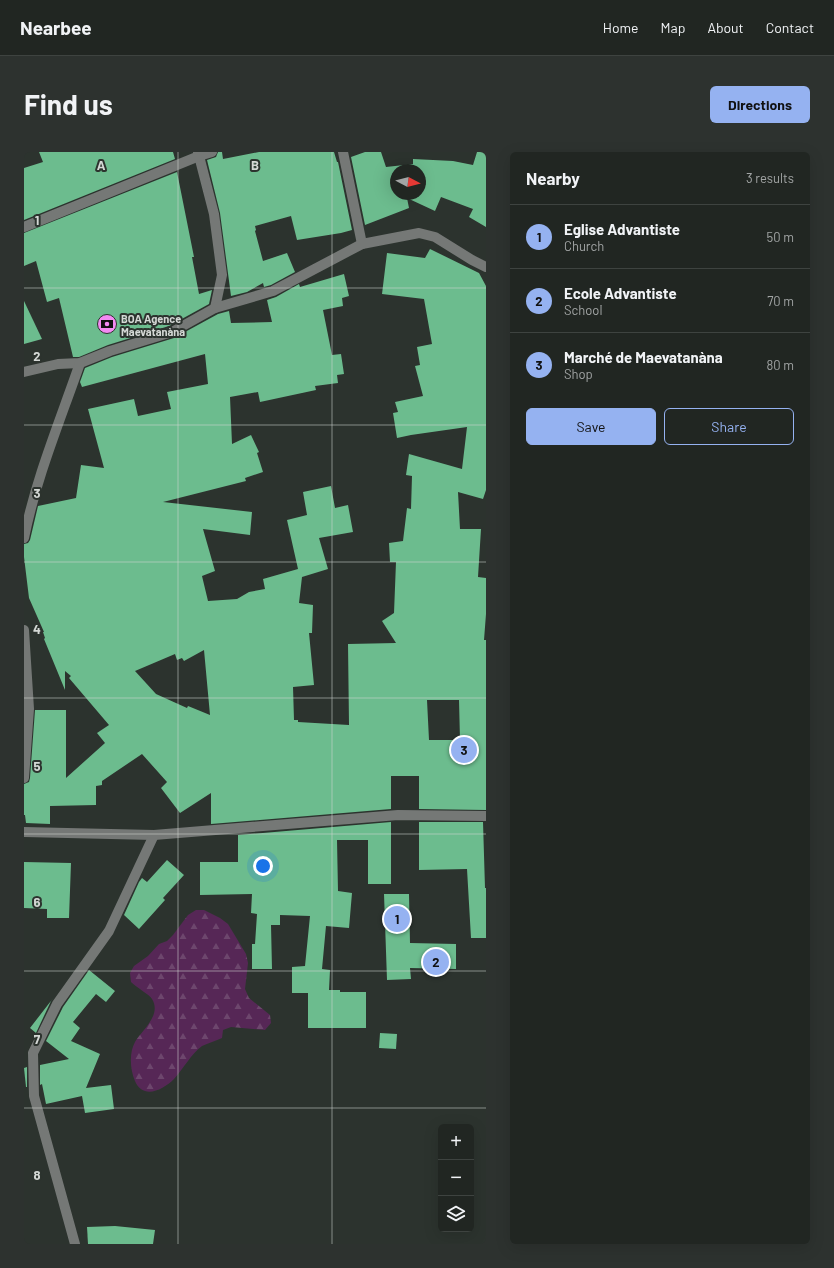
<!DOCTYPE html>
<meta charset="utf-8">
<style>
:root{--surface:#212622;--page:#2d322f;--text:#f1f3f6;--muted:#a2a5a5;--line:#3e4340;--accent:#95b2f1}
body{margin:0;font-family:Barlow,sans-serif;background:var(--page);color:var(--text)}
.controls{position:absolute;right:12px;bottom:12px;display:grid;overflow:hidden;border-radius:6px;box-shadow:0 4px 16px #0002}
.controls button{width:36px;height:36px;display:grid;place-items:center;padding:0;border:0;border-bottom:1px solid var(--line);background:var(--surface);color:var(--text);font:20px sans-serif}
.compass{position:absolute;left:366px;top:12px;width:36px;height:36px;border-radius:50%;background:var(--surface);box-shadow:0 4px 16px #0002;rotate:97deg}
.you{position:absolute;left:239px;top:714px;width:14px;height:14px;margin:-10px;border:3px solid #fff;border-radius:50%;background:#1a73e8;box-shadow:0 0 0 6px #1a73e833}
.badge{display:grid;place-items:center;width:26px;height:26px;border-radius:50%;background:var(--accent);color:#111;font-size:13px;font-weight:700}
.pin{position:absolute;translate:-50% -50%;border:2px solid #fff;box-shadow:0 1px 4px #0006}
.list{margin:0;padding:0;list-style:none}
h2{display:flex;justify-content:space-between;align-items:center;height:52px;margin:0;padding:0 16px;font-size:17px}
h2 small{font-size:13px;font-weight:400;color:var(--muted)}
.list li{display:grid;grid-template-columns:26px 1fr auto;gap:12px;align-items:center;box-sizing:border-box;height:64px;padding:0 16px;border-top:1px solid var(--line)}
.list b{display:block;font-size:15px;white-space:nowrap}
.list p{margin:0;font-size:13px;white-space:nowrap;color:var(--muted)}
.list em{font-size:13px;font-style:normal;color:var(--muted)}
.actions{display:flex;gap:8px;padding:12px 16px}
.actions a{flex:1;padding:9px 0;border:1px solid var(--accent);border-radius:6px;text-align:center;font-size:14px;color:var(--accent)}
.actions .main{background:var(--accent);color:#111}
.icon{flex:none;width:22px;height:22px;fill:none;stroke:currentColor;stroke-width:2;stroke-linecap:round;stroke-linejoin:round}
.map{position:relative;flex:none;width:462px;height:1092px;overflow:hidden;border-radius:6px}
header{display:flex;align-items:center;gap:24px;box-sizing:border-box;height:56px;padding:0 20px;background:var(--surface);border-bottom:1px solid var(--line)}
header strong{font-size:19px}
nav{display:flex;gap:22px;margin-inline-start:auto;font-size:14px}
.intro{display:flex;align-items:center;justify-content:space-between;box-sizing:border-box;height:96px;padding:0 24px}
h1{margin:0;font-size:28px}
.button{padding:10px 18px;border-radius:6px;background:var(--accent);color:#111;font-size:14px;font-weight:700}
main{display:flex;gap:24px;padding:0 24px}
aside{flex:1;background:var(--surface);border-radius:6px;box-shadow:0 4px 16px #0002}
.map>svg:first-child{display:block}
.forest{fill:url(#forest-firs)}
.building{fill:#6cbc8e;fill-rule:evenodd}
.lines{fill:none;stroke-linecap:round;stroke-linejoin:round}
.minor{stroke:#757876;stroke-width:10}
.grid{fill:none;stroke:#d4d8d5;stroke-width:1;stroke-opacity:0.55}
.labels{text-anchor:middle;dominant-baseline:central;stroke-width:4;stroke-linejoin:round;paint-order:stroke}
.poi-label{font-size:11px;font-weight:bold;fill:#d4d8d5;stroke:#2c332e;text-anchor:start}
.grid-label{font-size:13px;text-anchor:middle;font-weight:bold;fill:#d4d8d5;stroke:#2c332e;stroke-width:4;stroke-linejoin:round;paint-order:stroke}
</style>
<header>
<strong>Nearbee</strong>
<nav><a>Home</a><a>Map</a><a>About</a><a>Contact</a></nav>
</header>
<div class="intro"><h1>Find us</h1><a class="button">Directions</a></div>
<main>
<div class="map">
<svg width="462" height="1092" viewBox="0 0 462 1092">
<defs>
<pattern id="forest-firs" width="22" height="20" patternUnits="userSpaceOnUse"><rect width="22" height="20" fill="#562756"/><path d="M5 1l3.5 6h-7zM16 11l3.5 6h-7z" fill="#6d466d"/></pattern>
</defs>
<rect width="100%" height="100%" fill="#2c332e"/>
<!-- forest -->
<path class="forest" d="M172,758H180L196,766L204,772L222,802L224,811L221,837L225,846L246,863L247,871L241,878L207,875L199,878L198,886C192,889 184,891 178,894C167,902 160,916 150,927C139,938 119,948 111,929C106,917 105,901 111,890C118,878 138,863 128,847C126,843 112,835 107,830L106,821L110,814L124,804L135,792L143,789L149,783L164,763Z"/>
<!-- building -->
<g class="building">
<path d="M15,0H149L151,7L0,68V16L19,10Z"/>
<path d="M194,0H198L199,7L235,0H310L313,10H314L328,78L317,81L273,88L267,64L231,74L232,78L231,79L239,109L263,101L271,120L247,133L240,135L239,131L223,140L207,144L196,61L183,8L192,5Z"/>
<path d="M341,0H357L362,15L389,12V7L429,9L449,13L453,0H462V75L445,65L449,57L417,45L411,59L383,46L385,56L341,73L327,5ZM372,18H396V42H372Z"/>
<path d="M153,20L170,105H168L175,142L188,138L185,152L145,174L84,193L55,205H49L35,146L23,150L12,109L0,114V81Z"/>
<path d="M406,97L455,121L462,134V338L459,347L434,340L436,377H457L454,425L462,426V462L460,488H462V658L395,657V624H367V657L187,672V641L156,661L137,636L143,630L118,602L78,629V633L72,634V653L26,654V672L2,671L1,663H0V632L5,630L6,626L11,558H42V626L81,591L73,581L85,573L45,526L47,524L41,519V538L20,487L21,486L19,480H20L5,446L0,405V392L4,391L6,388L14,354L52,346L57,313L80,316L64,257L110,247L114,264L147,257L143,240L184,232L181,202L58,235L56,230L61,216L88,205L150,186L194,162L205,159L207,171L248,170L243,148L252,145L275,132L276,135L320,122L325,144L318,146L319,154L299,158L308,203L317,202L320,222L313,223L314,231L291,234L292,238L236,250L234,240L206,245L208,292L227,283L235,300L233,301L239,320L221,326L222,329L139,350L228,360L226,383L179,377L191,419L178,424L184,449L213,447L225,440L241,437L239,427L274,417L263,368L283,363L279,340L307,334L311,356L324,353L329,380L295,386L304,417L278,425L275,451L289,453L288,481H285L290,533L269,535L270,568H274V570L325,573L324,492L372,491L358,469L370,461L372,410H366L365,391L379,389L383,356L387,357L388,324L382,323L385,302L438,317L443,275L387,283L373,286L369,261L374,260L371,250L399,244L391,214L396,213L393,195L408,192L400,147L358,142L363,101L401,106ZM180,498L186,563L164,554L163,556L132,542L111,519L151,502L153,508L158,506L160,509ZM403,548H435L436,588H405Z"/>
<path d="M0,149L18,187L0,192Z"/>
<path d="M367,670V732H344V688H313L314,739L328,741L325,776L302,774L298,817L306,818L305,838H316V840H342V876H284V841H268V815L281,814L286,764L256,763V773H247L248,817H228V792H231L233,762L227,761L228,742L176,743V710H214V683Z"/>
<path d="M395,670H459L461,736H462V786H447L443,717L395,718Z"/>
<path d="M143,708L160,723L139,746L141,748L115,777L100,763L115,730L118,726L123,730Z"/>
<path d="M0,710L47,711L45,766H23V757L0,756Z"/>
<path d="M360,742H385L386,791L432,792V817L386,816L387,827L363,828Z"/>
<path d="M65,818L91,839L82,850L72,842L49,870L56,876L47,889L76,902L62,936L87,933L90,957L61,961L58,944L22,952L18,932L16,933V913L45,907L22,889L39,855Z"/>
<path d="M30,845L27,849L12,881L6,876Z"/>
<path d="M356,881L373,882L372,897L355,896Z"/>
<path d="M3,915V935H2L0,916Z"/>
<path d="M91,1074L131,1078L129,1092H64L63,1075Z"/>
</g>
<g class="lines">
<!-- minor -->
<g class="minor">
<path d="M174,0L190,62L198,123L191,156"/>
<path d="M319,0L338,92"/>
<path d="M0,75L175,4L188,0"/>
<path d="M0,220L34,212L56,211L86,199L148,180L191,156L249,139L338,92L395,81L411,85L448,108L462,115"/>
<path d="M0,386C12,326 36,269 56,211"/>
<path d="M0,478L5,557L0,626"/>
<path d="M0,680L130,683L374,663L462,664"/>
<path d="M51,1092L10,944L9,901L33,852L85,779L130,683"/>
</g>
</g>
<!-- grid -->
<path class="grid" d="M154,0V1092M308,0V1092M0,136H462M0,273H462M0,410H462M0,546H462M0,682H462M0,819H462M0,956H462"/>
<!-- icons -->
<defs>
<g id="bank-disc" transform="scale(1)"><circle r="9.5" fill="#f38af2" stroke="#2c332e"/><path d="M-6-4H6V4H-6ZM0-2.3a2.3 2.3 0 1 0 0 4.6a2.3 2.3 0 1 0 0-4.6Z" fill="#111"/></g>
</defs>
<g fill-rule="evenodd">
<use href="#bank-disc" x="83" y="172"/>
</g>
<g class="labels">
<!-- poi labels -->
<g class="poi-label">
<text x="97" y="166">BOA Agence<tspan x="97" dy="13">Maevatanàna</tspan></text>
</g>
</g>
<g class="grid-label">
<text x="77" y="18">A</text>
<text x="231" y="18">B</text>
<text x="13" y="73">1</text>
<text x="13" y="209">2</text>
<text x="13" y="346">3</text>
<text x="13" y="482">4</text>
<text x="13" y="619">5</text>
<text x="13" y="755">6</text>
<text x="13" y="892">7</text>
<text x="13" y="1028">8</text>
</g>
</svg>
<div class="controls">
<button>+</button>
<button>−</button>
<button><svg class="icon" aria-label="layers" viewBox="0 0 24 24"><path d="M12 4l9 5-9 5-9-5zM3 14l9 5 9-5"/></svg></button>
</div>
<svg class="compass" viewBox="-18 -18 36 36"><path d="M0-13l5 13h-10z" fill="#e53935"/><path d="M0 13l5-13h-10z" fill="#a2a5a5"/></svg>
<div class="you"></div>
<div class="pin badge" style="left:373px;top:767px">1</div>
<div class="pin badge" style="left:412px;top:810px">2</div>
<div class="pin badge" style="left:440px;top:598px">3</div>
</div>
<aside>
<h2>Nearby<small>3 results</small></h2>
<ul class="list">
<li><span class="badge">1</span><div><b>Eglise Advantiste</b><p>Church</p></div><em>50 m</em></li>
<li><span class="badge">2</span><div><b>Ecole Advantiste</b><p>School</p></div><em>70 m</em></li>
<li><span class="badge">3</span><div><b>Marché de Maevatanàna</b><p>Shop</p></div><em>80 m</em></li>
</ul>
<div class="actions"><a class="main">Save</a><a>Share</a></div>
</aside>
</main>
